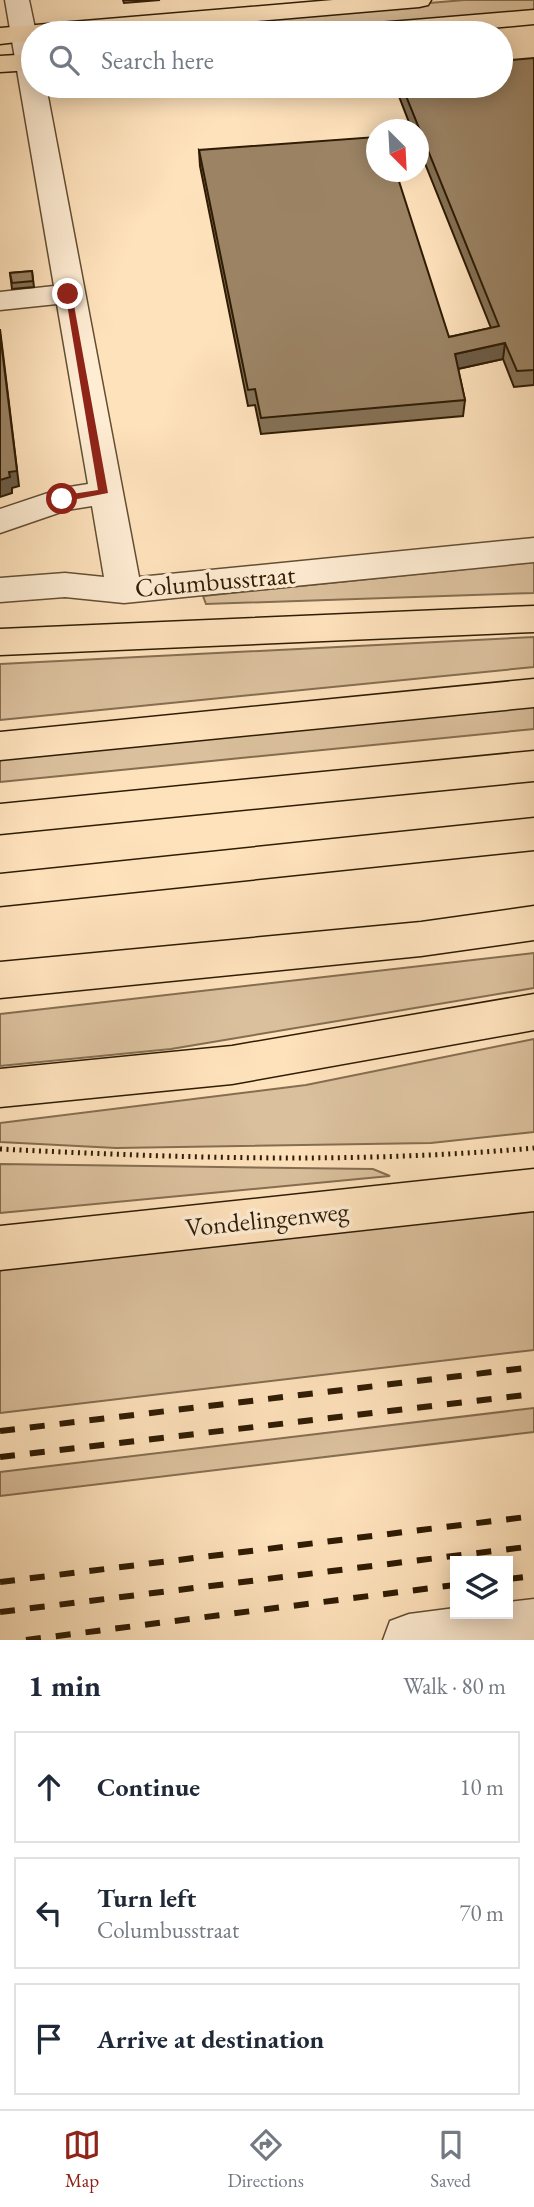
<!DOCTYPE html>
<meta charset="utf-8">
<style>
:root{--surface:#fff;--page:#f2f2f3;--text:#1f2937;--muted:#747a83;--line:#e0e1e3;--accent:#8f2418}
body{margin:0;font-family:"EB Garamond",serif;background:var(--page);color:var(--text)}
.controls{position:absolute;right:21px;bottom:21px;display:grid;overflow:hidden;border-radius:0px;box-shadow:0 4px 18px #0003}
.controls button{width:63px;height:63px;display:grid;place-items:center;padding:0;border:0;border-bottom:2px solid var(--line);background:var(--surface);color:var(--text);font:35px sans-serif}
.compass{position:absolute;left:366px;top:119px;width:63px;height:63px;border-radius:50%;background:var(--surface);box-shadow:0 4px 18px #0003;rotate:156deg}
.stop{position:absolute;width:21px;height:21px;margin:-16px;border:5px solid #8f2418;border-radius:50%;background:#fff}
.stop.end{background:#8f2418;border-color:#fff;box-shadow:0 2px 7px #0008}
.list{margin:0;padding:0;list-style:none}
h2{display:flex;justify-content:space-between;align-items:center;height:91px;margin:0;padding:0 28px;font-size:30px}
h2 small{font-size:23px;font-weight:400;color:var(--muted)}
.list li{display:grid;grid-template-columns:46px 1fr auto;gap:21px;align-items:center;box-sizing:border-box;height:112px;margin:0 14px 14px;padding:0 14px;border:2px solid var(--line);border-radius:0px}
.list b{display:block;font-size:26px;white-space:nowrap}
.list p{margin:0;font-size:23px;white-space:nowrap;color:var(--muted)}
.list em{font-size:23px;font-style:normal;color:var(--muted)}
.icon{flex:none;width:38px;height:38px;fill:none;stroke:currentColor;stroke-width:2;stroke-linecap:round;stroke-linejoin:round}
.map{position:relative;flex:none;width:534px;height:1640px;overflow:hidden}
.search{position:absolute;background:var(--surface);box-shadow:0 4px 18px #0003;left:21px;right:21px;top:21px;height:77px;display:flex;align-items:center;gap:18px;box-sizing:border-box;padding:0 24px;border-radius:38px;color:var(--muted);font-size:26px}
.sheet{height:469px;background:var(--surface)}
nav{display:flex;justify-content:space-around;align-items:center;box-sizing:border-box;height:98px;border-top:2px solid var(--line);background:var(--surface);font-size:19px;color:var(--muted)}
nav a{display:grid;justify-items:center;gap:4px}
nav .on{color:var(--accent)}
.map>svg:first-child{display:block}
.green{fill:#dbc09d;stroke:#856e50;stroke-width:2}
.lines{fill:none;stroke-linecap:round;stroke-linejoin:round}
.minor-casing{stroke:#634e32;stroke-width:3}
.major-casing{stroke:#2f1c04;stroke-width:3}
.highway-casing{stroke:#2f1c04;stroke-width:3}
.path{stroke:#2f1c04;stroke-width:5;stroke-dasharray:2 4.5;stroke-linecap:butt}
.minor{fill:#feecd3;fill-rule:evenodd}
.major{fill:#fee2bc;fill-rule:evenodd}
.highway{fill:#fee2bc;fill-rule:evenodd}
.rail{stroke:#2f1c04;stroke-width:6;stroke-dasharray:15 15;stroke-linecap:butt}
.wall{fill:#857156;stroke:#2f1c04;stroke-width:2}
.shaded-wall{fill:#6c5c46;stroke:#2f1c04;stroke-width:2}
.building{fill:#9b8364;stroke:#2f1c04;stroke-width:2}
.route{fill:#8f2418}
.labels{text-anchor:middle;dominant-baseline:central;stroke-width:7;stroke-linejoin:round;paint-order:stroke}
.street-label{font-size:26px;fill:#2f1c04;stroke:#feecd3}
</style>
<div class="map">
<svg width="534" height="1640" viewBox="0 0 534 1640">
<rect width="100%" height="100%" fill="#fee2bc"/>
<filter id="stains"><feTurbulence type="fractalNoise" baseFrequency=".00286" numOctaves="4"/><feColorMatrix values="0 0 0 0 .2 0 0 0 0 .09 0 0 0 0 .02 0 0 0 .5 -.17"/></filter>
<radialGradient id="worn" r=".72"><stop offset=".6" stop-color="#630" stop-opacity="0"/><stop offset="1" stop-color="#630" stop-opacity=".3"/></radialGradient>
<!-- green -->
<g class="green">
<path d="M464,0H534V13L313,33H85Z"/>
<path d="M534,562V593L206,604L203,596Z"/>
<path d="M534,637V667L0,720V664Z"/>
<path d="M534,705V729L0,782V759Z"/>
<path d="M534,953V988L171,1049L0,1066V1014Z"/>
<path d="M534,1039V1132L431,1143L116,1148L0,1142V1123L306,1085Z"/>
<path d="M0,1164L373,1169L390,1176L0,1213Z"/>
<path d="M534,1210V1350L0,1413V1267Z"/>
<path d="M534,1408V1432L0,1496V1472Z"/>
</g>
<g class="lines">
<!-- minor casing -->
<g class="minor-casing">
<g id="minor">
<path d="M5,0H29L36,33L33,86H46L139,577L534,538V562L124,603L65,597L0,602V578L65,573L104,577L92,506L67,510L0,533V509L63,488L88,484L57,304L0,310V292L54,286Z"/>
<path d="M534,1599V1640H383L390,1621L409,1614L455,1608V1614H508V1602Z"/>
</g>
</g>
<!-- major casing -->
<g class="major-casing">
<g id="major">
<path d="M333,0H431L428,5L419,7L120,33H33V40L0,44V28Z"/>
<path d="M534,10V24L436,33H341L345,28L354,25Z"/>
<path d="M33,54V70L0,72V56Z"/>
<path d="M534,1169V1211L0,1270V1226Z"/>
</g>
</g>
<!-- highway casing -->
<g class="highway-casing">
<g id="highway">
<path d="M534,606V632L0,655V629Z"/>
<path d="M534,679V707L0,760V732Z"/>
<path d="M534,751V781L0,834V804Z"/>
<path d="M534,818V850L0,906V874Z"/>
<path d="M534,906V940L421,956L0,998V962L421,922Z"/>
<path d="M534,994V1030L232,1084L0,1107V1069L232,1046Z"/>
</g>
</g>
<!-- path -->
<path class="path" d="M0,1149C178,1158 356,1164 534,1148"/>
<!-- minor -->
<use href="#minor" class="minor"/>
<!-- major -->
<use href="#major" class="major"/>
<!-- highway -->
<use href="#highway" class="highway"/>
<!-- rail -->
<g class="rail">
<path d="M0,1431L534,1367"/>
<path d="M0,1457L534,1394"/>
<path d="M508,1579L534,1576"/>
<path d="M0,1582L534,1516"/>
<path d="M0,1612L534,1546"/>
<path d="M26,1640L455,1585"/>
</g>
</g>
<!-- wall -->
<g class="wall">
<path d="M123,0H160L124,3Z"/>
<path d="M534,58V385L514,387L503,359L458,369L465,400L463,416L261,434L255,405L248,406L200,166L199,150L449,337L491,328L418,146V130H412L395,86H501Z"/>
<path d="M32,271L34,287L12,289L10,273Z"/>
</g>
<!-- shaded-wall -->
<g class="shaded-wall">
<path d="M0,329L19,486L12,488V493L0,497Z"/>
<path d="M505,343L503,359L453,370L455,354Z"/>
</g>
<!-- building -->
<g class="building">
<path d="M534,58V370L517,371L505,343L455,354L465,400L261,418L255,389L248,390L199,150L376,137V172H396L449,337L499,326L402,86H501V61Z"/>
<path d="M32,271L33,281L12,283L10,273Z"/>
<path d="M0,333L17,471L9,472L10,477L0,480Z"/>
</g>
<!-- route -->
<path class="route" d="M65,292L72,294L108,493L62,502L59,496L98,490Z"/>
<g class="labels">
<!-- street labels -->
<g class="street-label">
<text transform="translate(215 581) rotate(-5)">Columbusstraat</text>
<text transform="translate(267 1219) rotate(-6)">Vondelingenweg</text>
</g>
</g>
<rect width="100%" height="100%" filter="url(#stains)"/>
<rect width="100%" height="100%" fill="url(#worn)"/>
</svg>
<div class="controls">
<button><svg class="icon" aria-label="layers" viewBox="0 0 24 24"><path d="M12 4l9 5-9 5-9-5zM3 14l9 5 9-5"/></svg></button>
</div>
<svg class="compass" viewBox="-18 -18 36 36"><path d="M0-13l5 13h-10z" fill="#e53935"/><path d="M0 13l5-13h-10z" fill="#747a83"/></svg>
<div class="stop" style="left:62px;top:499px"></div>
<div class="stop end" style="left:68px;top:294px"></div>
<div class="search"><svg class="icon" aria-label="search" viewBox="0 0 24 24"><circle cx="10" cy="10" r="6"/><path d="M15 15l6 6"/></svg>Search here</div>
</div>
<section class="sheet">
<h2>1 min<small>Walk · 80 m</small></h2>
<ul class="list">
<li><svg class="icon" aria-label="ahead" viewBox="0 0 24 24"><path d="M12 20V5M6 11l6-6 6 6"/></svg><div><b>Continue</b></div><em>10 m</em></li>
<li><svg class="icon" aria-label="left" viewBox="0 0 24 24"><path d="M17 20v-9H6M10 6l-5 5 5 5"/></svg><div><b>Turn left</b><p>Columbusstraat</p></div><em>70 m</em></li>
<li><svg class="icon" aria-label="arrive" viewBox="0 0 24 24"><path d="M6 21V4h12l-3 4 3 4H6"/></svg><div><b>Arrive at destination</b></div></li>
</ul>
</section>
<nav>
<a class="on"><svg class="icon" aria-label="map" viewBox="0 0 24 24"><path d="M3 6l6-2 6 2 6-2v14l-6 2-6-2-6 2zM9 4v14M15 6v14"/></svg>Map</a>
<a><svg class="icon" aria-label="directions" viewBox="0 0 24 24"><path d="M12 3l9 9-9 9-9-9zM9 14v-3h6M13 9l2 2-2 2"/></svg>Directions</a>
<a><svg class="icon" aria-label="saved" viewBox="0 0 24 24"><path d="M7 4h10v16l-5-4-5 4z"/></svg>Saved</a>
</nav>
